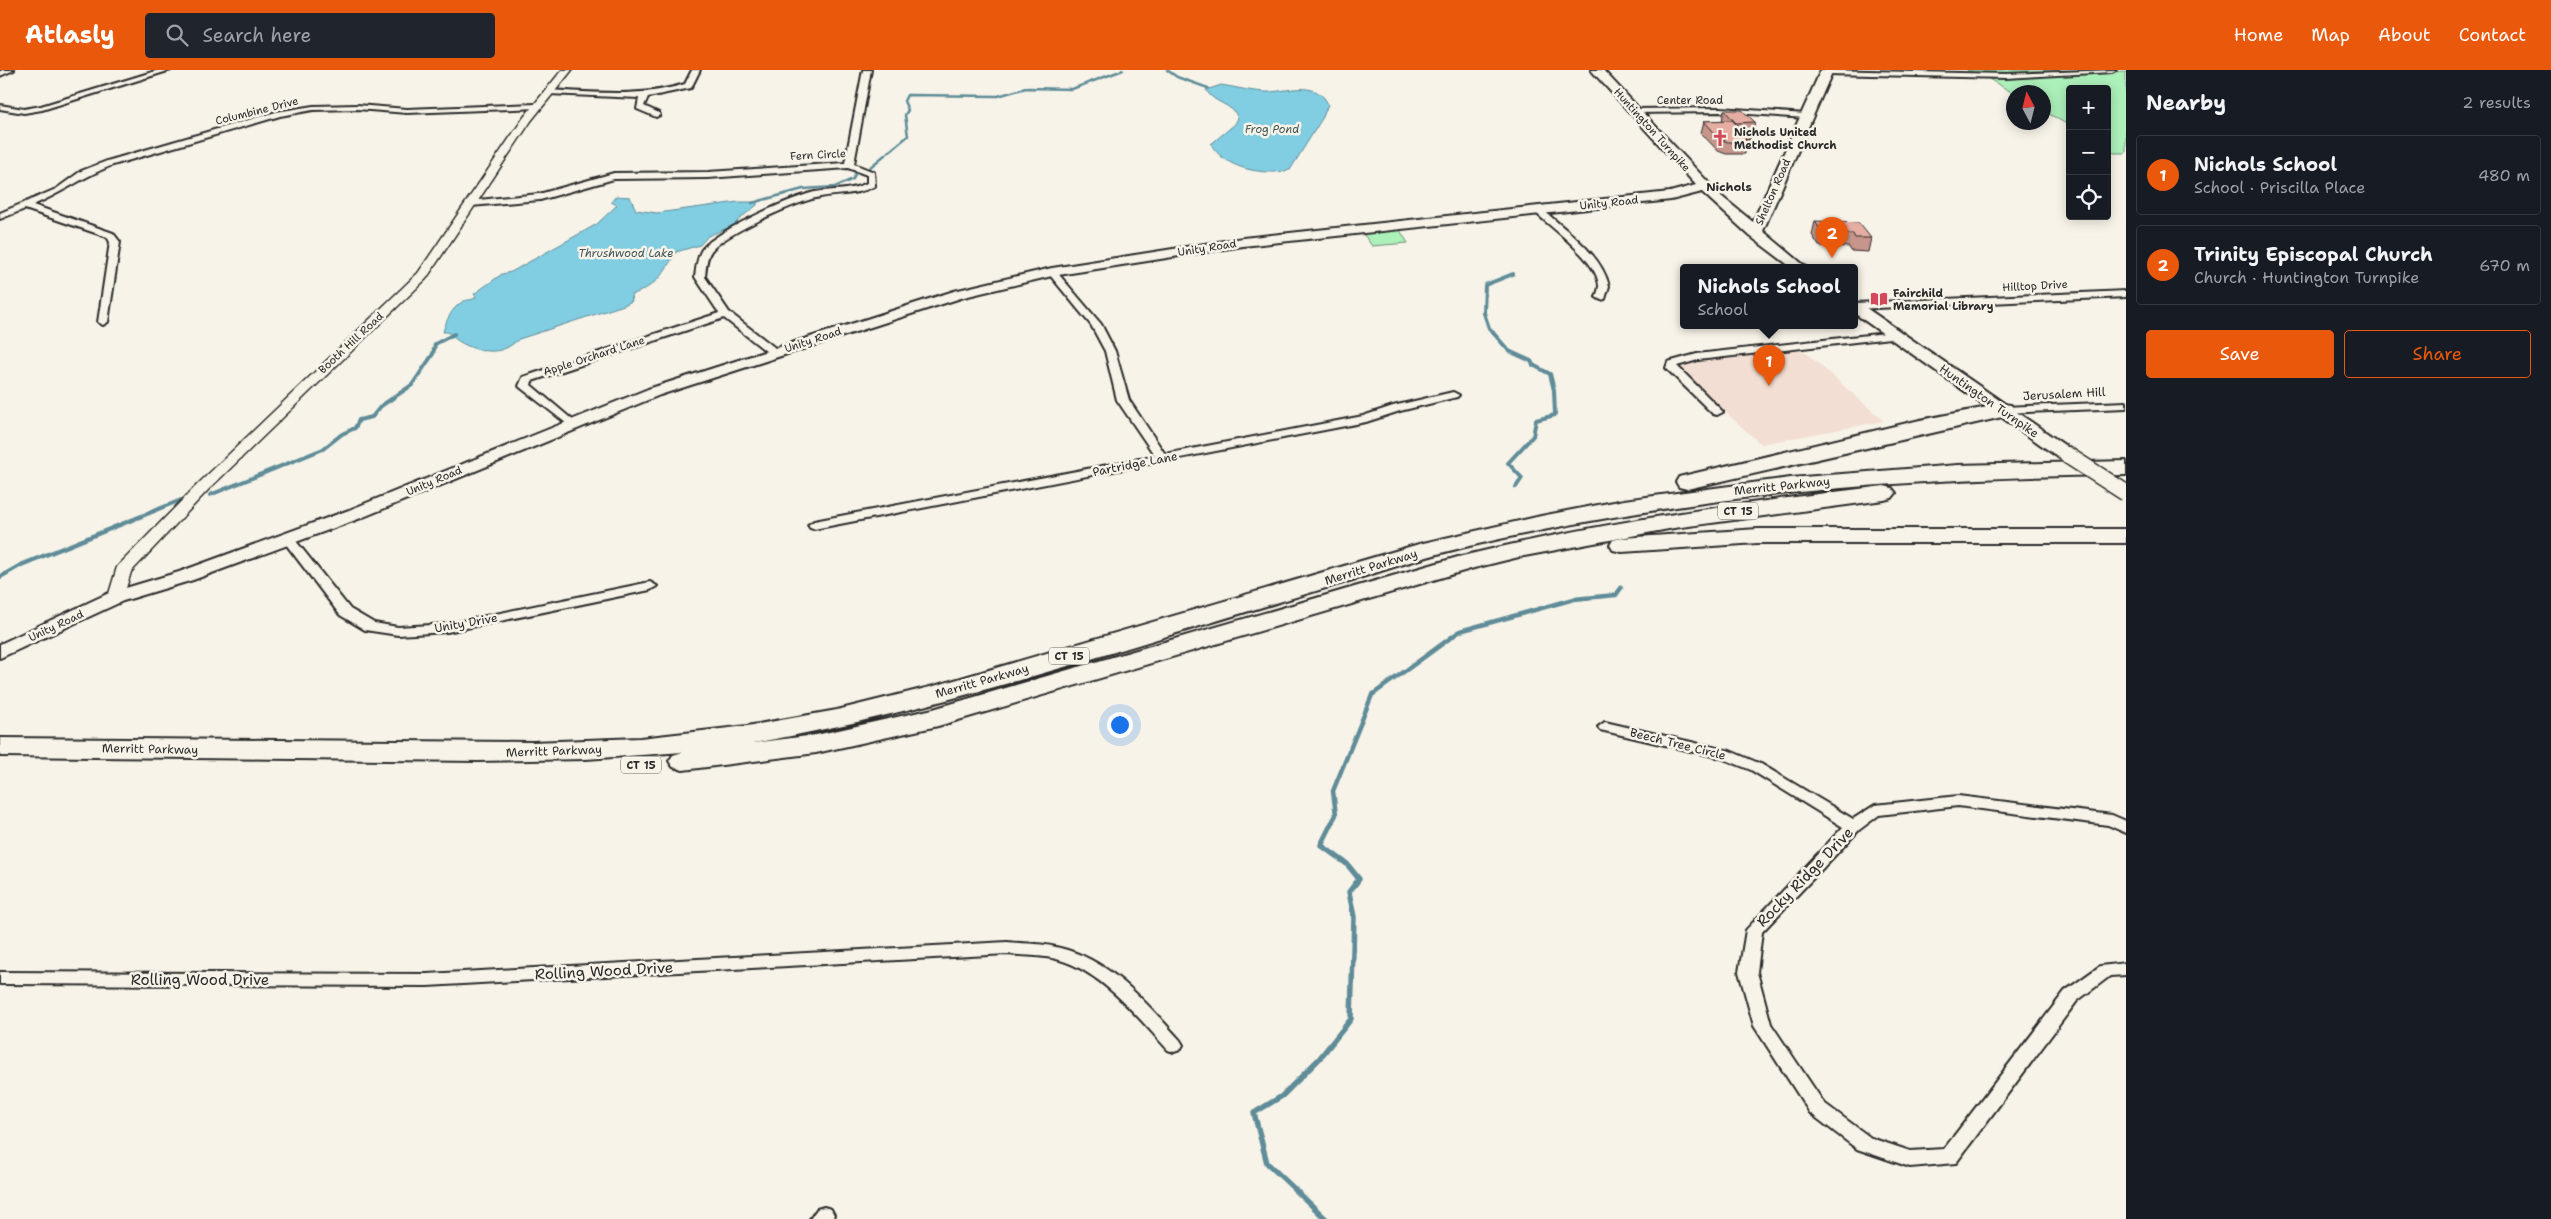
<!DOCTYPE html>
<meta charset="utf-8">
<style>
:root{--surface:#171b24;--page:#20242c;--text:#f1f3f6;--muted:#9ea1a6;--line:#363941;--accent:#ea580c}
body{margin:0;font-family:"Shantell Sans",sans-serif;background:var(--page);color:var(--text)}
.controls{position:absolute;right:15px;top:15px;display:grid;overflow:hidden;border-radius:5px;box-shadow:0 2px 12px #0003}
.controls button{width:45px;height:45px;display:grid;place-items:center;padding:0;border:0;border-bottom:1px solid var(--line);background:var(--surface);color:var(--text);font:25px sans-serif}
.compass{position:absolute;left:2006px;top:15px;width:45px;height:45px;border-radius:50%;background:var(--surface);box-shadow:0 2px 12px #0003;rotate:353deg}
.you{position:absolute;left:1119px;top:654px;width:18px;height:18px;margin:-12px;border:4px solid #fff;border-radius:50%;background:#1a73e8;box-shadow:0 0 0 8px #1a73e833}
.badge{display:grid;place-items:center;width:32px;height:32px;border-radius:50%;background:var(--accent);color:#fff;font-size:16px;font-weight:700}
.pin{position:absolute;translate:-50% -41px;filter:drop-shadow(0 1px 2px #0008)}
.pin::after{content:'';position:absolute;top:26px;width:18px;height:15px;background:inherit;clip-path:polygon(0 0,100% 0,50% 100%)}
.popup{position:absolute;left:1680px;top:194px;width:178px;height:65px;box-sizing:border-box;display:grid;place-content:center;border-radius:5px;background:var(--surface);filter:drop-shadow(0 1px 4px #0005);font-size:16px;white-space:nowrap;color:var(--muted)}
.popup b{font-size:19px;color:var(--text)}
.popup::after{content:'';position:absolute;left:50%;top:100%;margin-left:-10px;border:10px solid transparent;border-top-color:var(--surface)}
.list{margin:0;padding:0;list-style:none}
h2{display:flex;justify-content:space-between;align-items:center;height:65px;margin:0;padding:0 20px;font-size:21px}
h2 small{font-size:16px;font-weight:400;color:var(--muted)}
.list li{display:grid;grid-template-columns:32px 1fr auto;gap:15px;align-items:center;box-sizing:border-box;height:80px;margin:0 10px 10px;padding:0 10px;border:1px solid var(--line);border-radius:5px}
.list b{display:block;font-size:19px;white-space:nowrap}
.list p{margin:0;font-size:16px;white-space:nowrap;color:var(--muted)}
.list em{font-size:16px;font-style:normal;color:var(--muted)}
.actions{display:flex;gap:10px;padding:15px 20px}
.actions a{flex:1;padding:11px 0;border:1px solid var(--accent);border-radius:5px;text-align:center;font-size:18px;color:var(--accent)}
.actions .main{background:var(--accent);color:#fff}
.icon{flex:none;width:28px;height:28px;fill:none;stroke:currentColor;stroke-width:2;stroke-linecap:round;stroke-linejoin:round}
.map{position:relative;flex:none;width:2126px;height:1149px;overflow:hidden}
header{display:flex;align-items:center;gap:30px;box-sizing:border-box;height:70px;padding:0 25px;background:var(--accent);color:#fff}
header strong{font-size:24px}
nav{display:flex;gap:28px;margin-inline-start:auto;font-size:18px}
.search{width:350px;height:45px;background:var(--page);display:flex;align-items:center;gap:12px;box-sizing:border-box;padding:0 18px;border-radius:5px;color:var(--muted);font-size:19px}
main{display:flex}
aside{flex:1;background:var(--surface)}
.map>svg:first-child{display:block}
.built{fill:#f2ded3}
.green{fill:#acf0ba;stroke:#6c8e72}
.water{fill:#81cde1;stroke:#5f8c98}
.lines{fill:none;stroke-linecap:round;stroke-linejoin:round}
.stream-far3{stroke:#5f8c98;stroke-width:2.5}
.stream-far2{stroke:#5f8c98;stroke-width:4}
.stream-far1{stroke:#5f8c98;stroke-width:4.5}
.stream{stroke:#5f8c98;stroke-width:5.5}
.minor-casing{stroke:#2b2b2b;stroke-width:4}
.tertiary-casing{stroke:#2b2b2b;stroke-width:3}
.secondary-casing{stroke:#2b2b2b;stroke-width:4}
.motorway-casing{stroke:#2b2b2b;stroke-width:4}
.minor{fill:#f7f3e8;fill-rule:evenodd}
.tertiary{fill:#f7f3e8;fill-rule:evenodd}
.secondary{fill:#f7f3e8;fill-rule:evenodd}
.motorway{fill:#f7f3e8;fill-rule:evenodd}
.secondary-bridge-casing{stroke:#2b2b2b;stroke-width:19;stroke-linecap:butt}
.secondary-bridge{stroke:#f7f3e8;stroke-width:16}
.wall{fill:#c6958b;stroke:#2b2b2b}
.shaded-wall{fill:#a17971;stroke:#2b2b2b}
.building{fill:#e6ada2;stroke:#2b2b2b}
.labels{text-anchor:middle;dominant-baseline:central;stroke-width:5;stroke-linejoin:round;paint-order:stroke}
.far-street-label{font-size:11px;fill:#2b2b2b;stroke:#f7f3e8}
.far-water-label{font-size:11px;font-style:italic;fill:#405458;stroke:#f7f3e8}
.far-poi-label{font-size:11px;font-weight:bold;fill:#2b2b2b;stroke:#f7f3e8;text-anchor:start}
.shield{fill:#f7f3e8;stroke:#686764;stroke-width:1}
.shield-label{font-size:11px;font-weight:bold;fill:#2b2b2b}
.far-quarter-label{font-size:12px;font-weight:bold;fill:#2b2b2b;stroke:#f7f3e8}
.street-label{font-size:12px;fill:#2b2b2b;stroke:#f7f3e8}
.near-street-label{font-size:15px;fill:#2b2b2b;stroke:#f7f3e8}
</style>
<header>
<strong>Atlasly</strong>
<div class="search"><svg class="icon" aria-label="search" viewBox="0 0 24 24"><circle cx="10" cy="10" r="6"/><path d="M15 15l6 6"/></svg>Search here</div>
<nav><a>Home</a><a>Map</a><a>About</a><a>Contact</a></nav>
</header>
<main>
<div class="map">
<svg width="2126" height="1149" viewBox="0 0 2126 1149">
<rect width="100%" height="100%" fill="#f7f3e8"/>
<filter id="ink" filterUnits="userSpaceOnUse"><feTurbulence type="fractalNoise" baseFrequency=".02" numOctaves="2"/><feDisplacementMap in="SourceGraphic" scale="10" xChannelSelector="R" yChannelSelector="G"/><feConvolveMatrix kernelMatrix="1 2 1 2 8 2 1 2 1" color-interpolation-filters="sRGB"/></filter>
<g filter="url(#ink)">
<!-- built -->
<path class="built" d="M1793,281H1804L1884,351L1761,374L1677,299L1696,292Z"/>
<!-- green -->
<g class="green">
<path d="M1967,0H2082C2056,1 1988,11 1967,0Z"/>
<path d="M2126,1V83H2114L2107,79V19H2070V56L2044,41V22L2013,23L1989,9Z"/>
<path d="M1396,154L1408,173L1372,176L1359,158Z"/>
</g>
<!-- water -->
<g class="water">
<path d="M1221,15C1235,17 1249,21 1264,22C1286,23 1315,8 1328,34L1323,47L1290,100C1264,106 1224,99 1211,74L1235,54L1238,48C1232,33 1214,34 1206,20Z"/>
<path d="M616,126L630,127L636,140L657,143L738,132H757V135L737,151V154L708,166L700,175L676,182C663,204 657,216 631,225L632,231L624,235L519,269C515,272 511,276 506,278C488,287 458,275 448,262H443C446,251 451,239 462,232C467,229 472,231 476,227L474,224L502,204L511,202L597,154L617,135L611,132Z"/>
</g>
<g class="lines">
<!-- stream-far3 -->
<g class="stream-far3">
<path d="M1167,0L1177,7L1208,18"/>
<path d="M869,98L908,66L905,45L908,40L904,31L907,25L998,26L1026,18L1072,19L1123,0"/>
<path d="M752,133L803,119L835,117L853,109L855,104L860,102"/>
</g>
<!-- stream-far2 -->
<g class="stream-far2">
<path d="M1513,204L1485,215L1484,243L1489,258L1509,281L1531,291L1533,295L1550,304L1554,320L1555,345L1536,350L1533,366L1508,393L1522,408L1516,417"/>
<path d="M210,425L323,379L342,364L355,358L359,350L372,347L381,336L412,315L433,284L435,274L454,264"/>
<path d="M151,442L181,430"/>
</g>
<!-- stream-far1 -->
<g class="stream-far1">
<path d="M0,507L21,495L154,441"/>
<path d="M1331,754L1336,745L1333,721L1372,625L1460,561L1574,529L1616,525L1621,518"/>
</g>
<!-- stream -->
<path class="stream" d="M1326,1149L1267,1093L1254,1043L1282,1026L1319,989L1351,949L1354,847L1349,822L1359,809L1347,794L1321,775L1332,753"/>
<!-- minor casing -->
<g class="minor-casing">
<g id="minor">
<path d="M3,0H14L0,6V1Z"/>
<path d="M159,0H171L42,40L24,43L0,39V35L24,39L41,36Z"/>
<path d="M692,0H700L691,18L648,27L644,36L659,43L660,45L656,47L637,39L639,28L548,24L544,22L548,20C594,22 640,28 685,14Z"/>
<path d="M863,0H871L854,94L874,102L875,116C856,126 836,123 816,128C794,133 724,164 711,181C706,188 706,199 705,207L729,242L779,281V285H771L724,248L532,311L531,315L575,352V356L571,357L521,318L519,316L523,307L719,243L695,207C696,199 697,189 701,181C712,162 793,127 815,122C833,119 852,121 867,113V105L848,98L708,108L614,109L540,130L471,136L468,135V131L539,124L614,103L708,102L845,93Z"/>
<path d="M1823,0L2006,4L2116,0L2112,2L2006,8L1826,4L1822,2Z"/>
<path d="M536,34H539V38L407,43L357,39L313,40L280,46L113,95C84,106 62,123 33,135L113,163L120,172L108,252L103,255L98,252L110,172L107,167L25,139L0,149V143L56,119L81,101L107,91L276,42L313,36L357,35L407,39Z"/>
<path d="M1720,38L1806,44L1810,46L1806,48L1720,42L1634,43L1630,41L1634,39Z"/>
<path d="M1536,139H1542C1566,161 1601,183 1609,216L1605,229L1601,230L1596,227C1597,224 1599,219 1599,216C1598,191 1553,159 1536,143Z"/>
<path d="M1052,199L1055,200L1101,254L1115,281L1129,330L1165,384L1363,346L1393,336L1453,322L1459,325L1457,327L1400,341L1366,352L814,459L810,458L808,455L814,451L1155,386L1117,330L1105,281L1091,255L1049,204L1047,202Z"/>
<path d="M2126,221V227L1854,239L1855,233Z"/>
<path d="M1895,262L1899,263V267L1698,290L1677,296L1723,342L1717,345L1713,344L1666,298L1668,292L1697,284Z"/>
<path d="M2126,332V338L2003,343L1997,340L2003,337Z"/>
<path d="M288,465L292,466L350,539L374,553L398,557L447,554L650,512L657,516L650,520L447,562L398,565L365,560L340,545L282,469Z"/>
<path d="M1605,652L1730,681L1761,694L1853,749L1875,735L1958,726L2112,745L2126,751V763L2108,755L1958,736L1879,745L1859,760L1762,862L1757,902L1771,954L1824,1033L1871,1068L1910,1081L1944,1079L2065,921L2100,896L2126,893V905L2110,906L2077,931L1956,1093L1910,1097L1857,1079L1810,1043L1754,956L1739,902L1746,860L1843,757L1751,700L1721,688L1600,660L1598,657Z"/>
<path d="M1007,872C1025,874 1043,873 1060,878C1111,890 1147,934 1180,970L1183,975L1180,980L1174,982L1168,980C1140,949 1102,902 1060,890C1043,885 1024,886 1007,884L427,916L0,914V902L427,904Z"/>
<path d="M824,1137L831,1139L834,1145L832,1149H810L817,1139Z"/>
</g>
</g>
<!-- tertiary casing -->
<g class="tertiary-casing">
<path id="tertiary" d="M562,0H572L531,51L426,209L209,419L131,502L122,531H110L108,527L117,497L199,413L418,203L524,47Z"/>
</g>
<!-- secondary casing -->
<g class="secondary-casing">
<g id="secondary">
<path d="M1591,0H1603L1721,126L1753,152L1821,0H1833L1763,161L1806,197H1791L1750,166L1702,122L1671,130L1243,176L1052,206L964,227L660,325L361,448L193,510L123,531L0,588V574L109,523L179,502L349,440L648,319L954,221L1052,198L1243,168L1670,122L1696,115Z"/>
<path d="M1854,232L1859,233L2073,381L2076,385L2073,389H2061L1854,243Z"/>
</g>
</g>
<!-- motorway casing -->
<g class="motorway-casing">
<g id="motorway">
<path d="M2003,334L2011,335L2014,340L2011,345L1687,419L1679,417L1676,412L1679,407L1687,405L1920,350Z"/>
<path d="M2126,391V405C1902,407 1679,426 1461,478C1415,489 1371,505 1326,518C1136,574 948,639 753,673L816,665L933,639L1458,487C1598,452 1741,433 1884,416L1892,418L1896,423L1892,428L1884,430L1674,458L1519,487L1474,498L938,656L816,683L683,700L673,697L669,691L673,685L683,682L586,689L478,691L0,686V668L532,672L640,668L747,656L837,640L934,616L1419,474L1541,446L1624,430L1790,408L1958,395Z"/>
<path d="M1758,459H2126V473H1758L1622,482L1613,480L1610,475L1613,470L1622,468Z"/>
</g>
</g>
<!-- minor -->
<use href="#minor" class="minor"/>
<!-- tertiary -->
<use href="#tertiary" class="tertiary"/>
<!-- secondary -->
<use href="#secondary" class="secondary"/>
<!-- motorway -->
<use href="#motorway" class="motorway"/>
<!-- secondary-bridge casing -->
<g class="secondary-bridge-casing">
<path id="secondary-bridge" d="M2067,385L2126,423"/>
</g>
<!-- secondary-bridge -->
<use href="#secondary-bridge" class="secondary-bridge"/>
</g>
<!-- wall -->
<g class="wall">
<path d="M1724,40L1755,52L1752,65H1746L1750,68L1747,81H1745V84H1726L1718,81L1701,63L1704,51H1722Z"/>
<path d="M1815,151L1871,168L1868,182L1851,181L1849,177L1819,176L1812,165Z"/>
</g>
<!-- shaded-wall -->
<path class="shaded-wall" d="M1750,68L1747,81H1745L1747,72L1745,69Z"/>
<!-- building -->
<g class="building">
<path d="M1724,40H1742L1755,52L1736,53Z"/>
<path d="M1732,50L1750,68L1745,69L1747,72H1728L1720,69L1704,51Z"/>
<path d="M1815,151L1859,153L1871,168H1855L1853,164L1822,163Z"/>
</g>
</g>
<!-- icons -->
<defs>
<g id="church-bare" transform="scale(1.35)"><path d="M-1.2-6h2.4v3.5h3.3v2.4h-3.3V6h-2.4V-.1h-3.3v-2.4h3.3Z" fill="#d1495b" stroke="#f7f3e8" stroke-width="2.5" paint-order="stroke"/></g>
<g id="library-bare" transform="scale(1.35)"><path d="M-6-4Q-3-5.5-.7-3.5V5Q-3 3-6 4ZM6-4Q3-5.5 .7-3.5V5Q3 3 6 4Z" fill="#d1495b" stroke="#f7f3e8" stroke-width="2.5" paint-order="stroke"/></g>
</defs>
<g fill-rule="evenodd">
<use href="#church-bare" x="1720" y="68"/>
<use href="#library-bare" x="1879" y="229"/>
</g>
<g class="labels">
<!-- far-street labels -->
<g class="far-street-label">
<text x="1690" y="30">Center Road</text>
<text transform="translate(257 41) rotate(-14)">Columbine Drive</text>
<text transform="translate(1652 60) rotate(48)">Huntington Turnpike</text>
<text transform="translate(818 85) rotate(-3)">Fern Circle</text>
<text transform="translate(1773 122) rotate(-66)">Shelton Road</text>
<text transform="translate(1609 133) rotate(-6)">Unity Road</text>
<text transform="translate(1207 178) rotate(-9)">Unity Road</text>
<text transform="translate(2035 216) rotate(-3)">Hilltop Drive</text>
<text transform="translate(813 270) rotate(-18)">Unity Road</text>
<text transform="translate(351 273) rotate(-43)">Booth Hill Road</text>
<text transform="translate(594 286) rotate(-18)">Apple Orchard Lane</text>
<text transform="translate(434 411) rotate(-23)">Unity Road</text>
<text transform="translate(56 556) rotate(-25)">Unity Road</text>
</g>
<!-- far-water labels -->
<g class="far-water-label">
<text x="1272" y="59">Frog Pond</text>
<text x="626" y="183">Thrushwood Lake</text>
</g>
<!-- far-poi labels -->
<g class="far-poi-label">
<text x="1734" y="62">Nichols United<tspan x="1734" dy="13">Methodist Church</tspan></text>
<text x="1893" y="223">Fairchild<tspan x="1893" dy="13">Memorial Library</tspan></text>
</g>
<!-- shield labels -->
<g class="shield">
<rect x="1718" y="432.5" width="40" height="17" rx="4"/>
<rect x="1049" y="577.5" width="40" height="17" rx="4"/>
<rect x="621" y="686.5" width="40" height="17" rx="4"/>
</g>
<g class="shield-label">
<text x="1738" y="441">CT 15</text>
<text x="1069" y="586">CT 15</text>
<text x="641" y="695">CT 15</text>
</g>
<!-- far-quarter labels -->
<g class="far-quarter-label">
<text x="1729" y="117">Nichols</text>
</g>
<!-- street labels -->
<g class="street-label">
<text transform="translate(2064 324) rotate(-3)">Jerusalem Hill</text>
<text transform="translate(1989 331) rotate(35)">Huntington Turnpike</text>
<text transform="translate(1135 394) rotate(-11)">Partridge Lane</text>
<text transform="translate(1782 416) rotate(-6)">Merritt Parkway</text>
<text transform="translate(1371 497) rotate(-17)">Merritt Parkway</text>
<text transform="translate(466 553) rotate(-10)">Unity Drive</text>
<text transform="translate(982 611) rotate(-16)">Merritt Parkway</text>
<text transform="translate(1678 674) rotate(14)">Beech Tree Circle</text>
<text transform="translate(150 679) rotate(1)">Merritt Parkway</text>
<text transform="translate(554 681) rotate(-2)">Merritt Parkway</text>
</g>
<!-- near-street labels -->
<g class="near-street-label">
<text transform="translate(1805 807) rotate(-46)">Rocky Ridge Drive</text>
<text transform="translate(604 901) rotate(-3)">Rolling Wood Drive</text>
<text x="200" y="910">Rolling Wood Drive</text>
</g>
</g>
</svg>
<div class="controls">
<button>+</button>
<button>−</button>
<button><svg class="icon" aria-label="locate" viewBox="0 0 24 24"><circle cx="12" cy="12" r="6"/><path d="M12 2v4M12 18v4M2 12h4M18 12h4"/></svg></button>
</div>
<svg class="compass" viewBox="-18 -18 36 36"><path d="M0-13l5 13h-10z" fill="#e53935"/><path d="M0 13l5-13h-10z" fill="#9ea1a6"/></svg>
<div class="you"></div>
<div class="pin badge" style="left:1769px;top:316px">1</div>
<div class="popup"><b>Nichols School</b>School</div>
<div class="pin badge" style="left:1832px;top:188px">2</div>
</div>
<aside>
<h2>Nearby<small>2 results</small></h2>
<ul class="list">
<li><span class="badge">1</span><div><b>Nichols School</b><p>School · Priscilla Place</p></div><em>480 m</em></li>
<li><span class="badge">2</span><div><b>Trinity Episcopal Church</b><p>Church · Huntington Turnpike</p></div><em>670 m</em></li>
</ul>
<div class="actions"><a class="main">Save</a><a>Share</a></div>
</aside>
</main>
